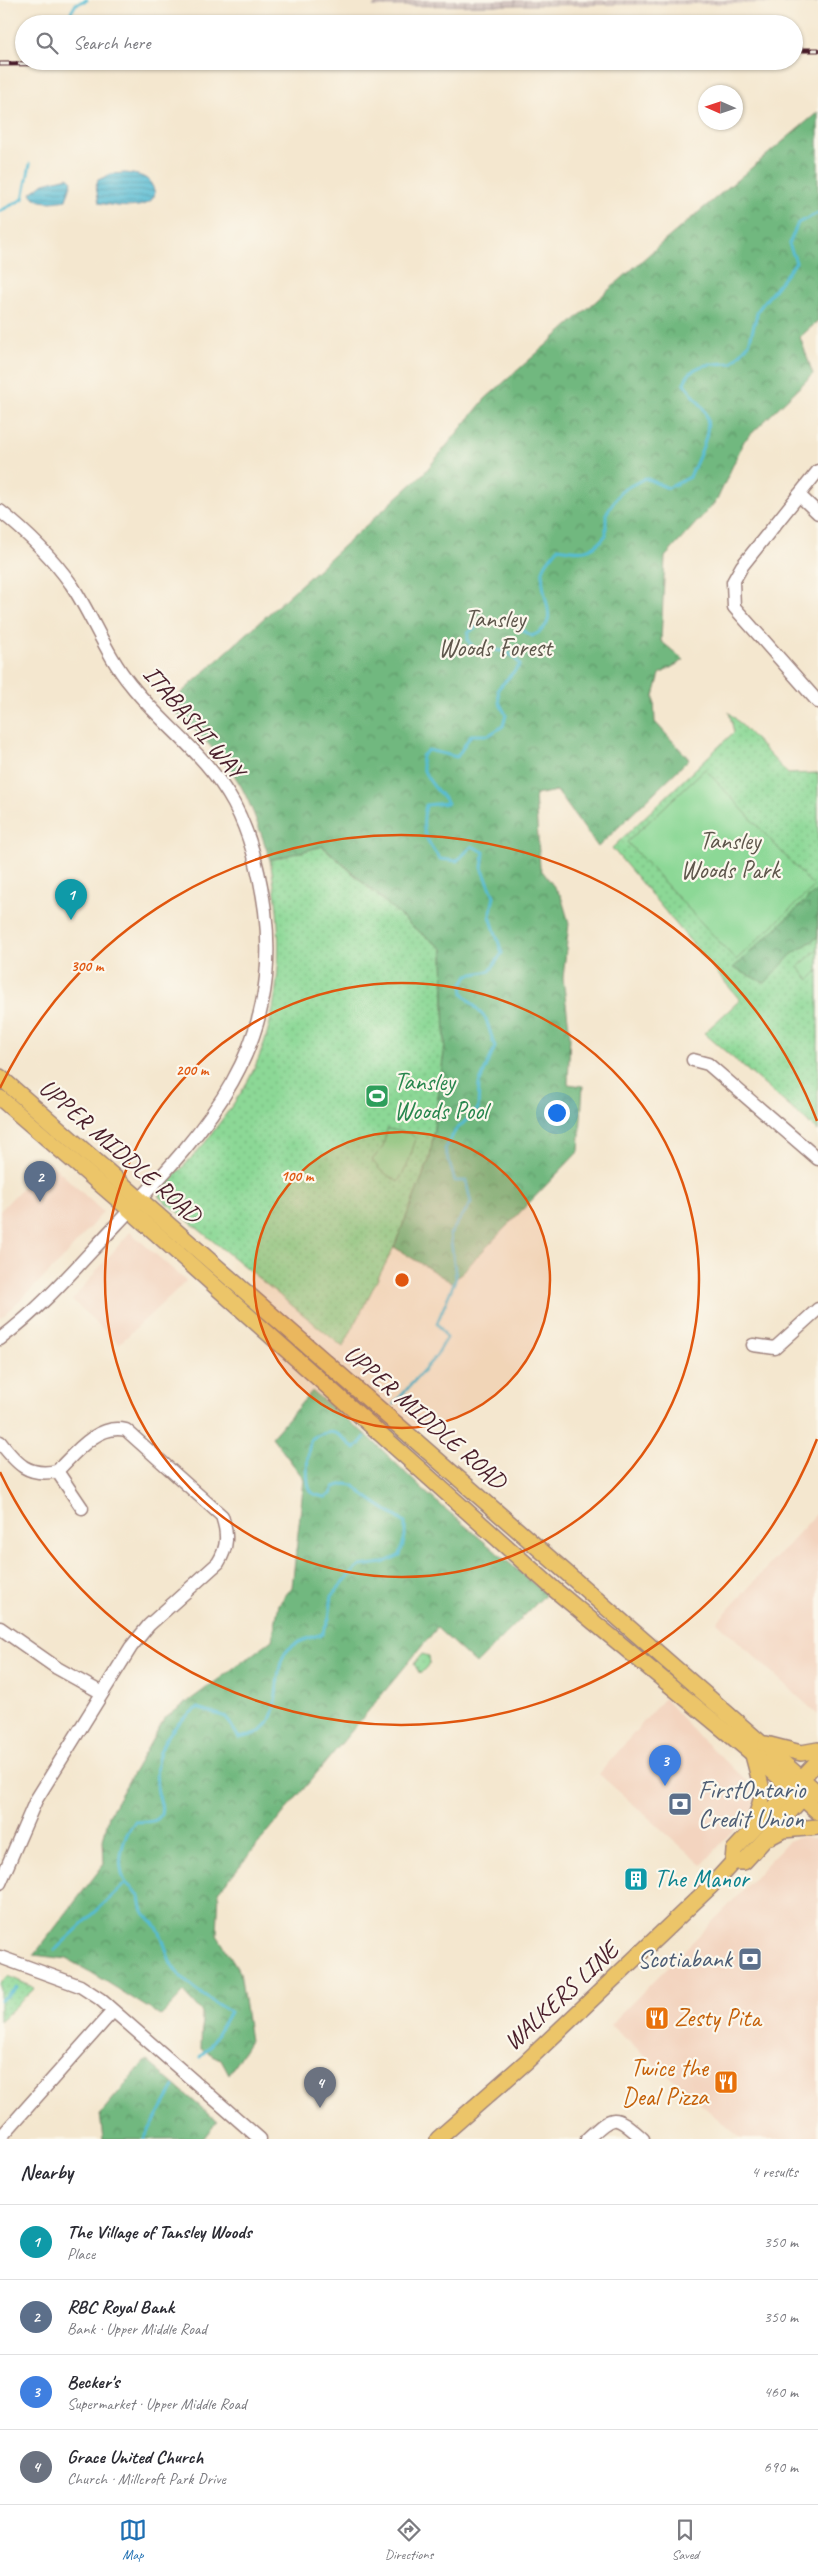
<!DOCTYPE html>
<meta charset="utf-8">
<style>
:root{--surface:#fff;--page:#f7f7f7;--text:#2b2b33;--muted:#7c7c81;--line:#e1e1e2;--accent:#1f6fb2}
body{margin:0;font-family:Caveat,sans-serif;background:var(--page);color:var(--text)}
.compass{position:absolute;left:698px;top:85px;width:45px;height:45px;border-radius:50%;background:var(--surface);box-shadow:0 1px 4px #0004;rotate:273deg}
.you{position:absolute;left:556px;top:1112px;width:18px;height:18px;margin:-12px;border:4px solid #fff;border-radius:50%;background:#1a73e8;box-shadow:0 0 0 8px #1a73e833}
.badge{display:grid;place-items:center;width:32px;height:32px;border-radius:50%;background:var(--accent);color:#fff;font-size:16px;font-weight:700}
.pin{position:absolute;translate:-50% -41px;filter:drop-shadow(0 1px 2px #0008)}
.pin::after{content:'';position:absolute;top:26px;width:18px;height:15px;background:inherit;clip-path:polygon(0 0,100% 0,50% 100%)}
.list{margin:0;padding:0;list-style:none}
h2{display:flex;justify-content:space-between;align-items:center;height:65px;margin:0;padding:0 20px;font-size:21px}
h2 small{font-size:16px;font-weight:400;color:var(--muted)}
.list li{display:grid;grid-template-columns:32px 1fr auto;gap:15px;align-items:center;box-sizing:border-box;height:75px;padding:0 20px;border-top:1px solid var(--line)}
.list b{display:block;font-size:19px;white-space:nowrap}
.list p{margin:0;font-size:16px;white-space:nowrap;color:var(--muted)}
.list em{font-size:16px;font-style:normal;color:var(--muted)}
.icon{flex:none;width:28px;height:28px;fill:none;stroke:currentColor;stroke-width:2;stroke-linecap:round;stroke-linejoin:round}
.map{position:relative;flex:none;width:818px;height:2139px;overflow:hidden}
.search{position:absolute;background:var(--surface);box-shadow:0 1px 4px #0004;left:15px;right:15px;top:15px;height:55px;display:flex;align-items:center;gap:12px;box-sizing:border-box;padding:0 18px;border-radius:28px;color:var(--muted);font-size:19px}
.sheet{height:365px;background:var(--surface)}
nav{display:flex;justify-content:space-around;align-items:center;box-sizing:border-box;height:70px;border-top:1px solid var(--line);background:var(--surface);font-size:14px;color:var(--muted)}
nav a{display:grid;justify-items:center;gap:2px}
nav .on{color:var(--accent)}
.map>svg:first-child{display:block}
.built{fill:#f3d4bf}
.industrial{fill:url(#industrial-grid)}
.grass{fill:url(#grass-dots);stroke:#6b7c60}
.forest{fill:url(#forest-crowns);stroke:#5e6c55}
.garden{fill:#8cd896;stroke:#6b7c60}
.water{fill:url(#water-rules);stroke:#506d7f}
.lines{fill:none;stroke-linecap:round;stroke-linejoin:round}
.stream{stroke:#55bbd3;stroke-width:3}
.minor-casing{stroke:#9f837d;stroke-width:15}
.major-casing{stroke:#9f837d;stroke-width:18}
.minor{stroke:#fff;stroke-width:12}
.major{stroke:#ecc569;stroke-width:15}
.rail-casing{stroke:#4a1f2b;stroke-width:5}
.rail{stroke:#fbf7ec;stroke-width:3;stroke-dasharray:9;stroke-linecap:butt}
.ring{fill:none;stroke:#e0560e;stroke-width:2.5}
.labels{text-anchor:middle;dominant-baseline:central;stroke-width:4.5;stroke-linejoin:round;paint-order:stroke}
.park-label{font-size:25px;fill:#5e564b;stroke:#fbf7ec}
.street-label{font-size:25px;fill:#4a1f2b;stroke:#fbf7ec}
.leisure-label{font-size:25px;fill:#27864d;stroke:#fbf7ec;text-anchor:start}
.service-label{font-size:25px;fill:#4e5e75;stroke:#fbf7ec;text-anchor:start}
.culture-label{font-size:25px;fill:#0d838f;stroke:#fbf7ec;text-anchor:start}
.food-label{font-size:25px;fill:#c56008;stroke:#fbf7ec;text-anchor:start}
.centre{fill:#e0560e;stroke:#fbf7ec;stroke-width:2.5}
.ring-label{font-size:15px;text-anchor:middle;font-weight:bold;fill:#e0560e;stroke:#fbf7ec;stroke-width:4.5;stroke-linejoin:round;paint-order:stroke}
</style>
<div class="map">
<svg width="818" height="2139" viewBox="0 0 818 2139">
<defs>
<pattern id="industrial-grid" width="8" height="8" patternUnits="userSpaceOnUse" patternTransform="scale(1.25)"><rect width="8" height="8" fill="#cfc0bb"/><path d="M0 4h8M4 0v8" fill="none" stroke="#b3a5a1"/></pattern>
<pattern id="grass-dots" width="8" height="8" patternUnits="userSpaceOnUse" patternTransform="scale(1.25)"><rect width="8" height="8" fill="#8cd896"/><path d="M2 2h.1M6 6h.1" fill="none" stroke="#7ab981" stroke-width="1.8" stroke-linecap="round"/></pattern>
<pattern id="forest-crowns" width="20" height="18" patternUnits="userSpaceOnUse" patternTransform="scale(1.25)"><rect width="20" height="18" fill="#71b87f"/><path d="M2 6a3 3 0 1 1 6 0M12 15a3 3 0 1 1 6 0" fill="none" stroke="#5f9568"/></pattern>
<pattern id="water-rules" width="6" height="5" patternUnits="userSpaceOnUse" patternTransform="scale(1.25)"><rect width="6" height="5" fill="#55bbd3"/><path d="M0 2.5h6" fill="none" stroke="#4897ab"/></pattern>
</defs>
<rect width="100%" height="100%" fill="#fbf7ec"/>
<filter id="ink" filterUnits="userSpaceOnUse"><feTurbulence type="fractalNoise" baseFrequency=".02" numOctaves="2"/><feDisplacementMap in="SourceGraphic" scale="10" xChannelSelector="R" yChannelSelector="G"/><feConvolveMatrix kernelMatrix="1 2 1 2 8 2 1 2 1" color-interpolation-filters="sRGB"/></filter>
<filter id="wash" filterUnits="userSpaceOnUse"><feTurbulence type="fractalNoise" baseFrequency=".0096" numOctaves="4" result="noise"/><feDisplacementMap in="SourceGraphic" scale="20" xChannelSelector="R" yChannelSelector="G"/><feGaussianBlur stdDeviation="1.12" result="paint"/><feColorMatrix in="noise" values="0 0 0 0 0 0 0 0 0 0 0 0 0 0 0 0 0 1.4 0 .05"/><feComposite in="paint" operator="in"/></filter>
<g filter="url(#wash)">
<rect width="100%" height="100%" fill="#f4e7cf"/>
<!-- built -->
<g class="built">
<path d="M48,1161L103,1212L61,1261L0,1319V1211Z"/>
<path d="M130,1232L186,1281L119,1344L72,1300Z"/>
<path d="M818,1512V1715L717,1622Z"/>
<path d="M664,1698L698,1736L755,1788L753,1808L702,1865L599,1774Z"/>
<path d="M803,1836L818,1839V2139H741L610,2025L729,1905L788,1841Z"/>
</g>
<!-- industrial -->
<path class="industrial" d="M379,0H818V3L372,7Z"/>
<!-- grass -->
<g class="grass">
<path d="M729,712L788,774L818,773V1131L704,1033L740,1000L612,848L734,732Z"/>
<path d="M322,846L413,927L443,949L445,1045L430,1158L394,1247L343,1347L159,1197C163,1185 200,1151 210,1136C225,1115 243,1093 254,1069C284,1003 283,930 270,860Z"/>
<path d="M422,1654L429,1656L430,1663L420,1674L414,1664Z"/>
<path d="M8,1976L35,1988L0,2021V1983Z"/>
</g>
<!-- forest -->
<g class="forest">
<path d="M818,112V321L800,337L813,374L744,441L717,500L665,557L661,641L684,660L660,674L654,696L655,722L689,759L598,847L557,791L535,795L540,868L561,896L569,923L563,978L570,1036L568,1084L583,1086L579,1151L452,1283L394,1247L430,1158L445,1045L443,949L413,927L323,846L270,860C262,836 254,811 242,788C225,756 194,730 168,705L424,473L485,399L663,242Z"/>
<path d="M818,889V937L791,955L765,983L733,968Z"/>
<path d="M312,1391L370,1438L423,1490L546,1594L476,1664L437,1628L219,1891L217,1935L240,1972L250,2041L229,2074L221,2059L201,2049L202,2012L184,1992L161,2016L99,1977L67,1959L34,1955L104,1864L103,1840L109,1815L164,1719L272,1640L279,1604L292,1587L304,1479L272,1437Z"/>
<path d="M146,2060L217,2121L203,2139H103L100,2114Z"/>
</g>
<!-- garden -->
<g class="garden">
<path d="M705,769L814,887L736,960L627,842Z"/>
<path d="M818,949V971L809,980L798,967Z"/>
<path d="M387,1129L410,1133L416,1139L407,1166L398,1182L380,1170L372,1160L383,1147Z"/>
</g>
<!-- water -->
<g class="water">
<path d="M125,173C141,175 150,176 155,193C151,213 114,206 99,203L96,187L98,180L111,174Z"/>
<path d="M68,177L72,181L66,200C53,202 38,205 31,193L44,183Z"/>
</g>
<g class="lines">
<!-- stream -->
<g class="stream">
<path d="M64,24L76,4L87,0"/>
<path d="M0,211L23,199L30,164"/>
<path d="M394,1404L436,1356L447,1338L437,1323L456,1278L450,1234L471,1203L466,1181H455L445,1149L455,1131L478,1109L479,1084L495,1047L486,1019L463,993L462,985L468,975L490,971L502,953L490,916L494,896L482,868L484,852L472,846L457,861L440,859C425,839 420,830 426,805L448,803C437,790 419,773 422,756L428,750L457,757L471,735H489L503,726L506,715L499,702L498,689L520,665C508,645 494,652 474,648L468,641V633L477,626L507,621L532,636C565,622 538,597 543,571C544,563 553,555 558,548C580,552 591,554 606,535V514L621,491L645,478L668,488L690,477C698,457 716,428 703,408C697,399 690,392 684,383C692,362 713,364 732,363L749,344L758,310L796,262L789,244L798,223L818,213"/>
<path d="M126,1883L140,1896C143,1922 147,1911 158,1929C164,1938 166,1954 172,1965C185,1986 209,1999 230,2012L210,2046L200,2057"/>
<path d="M55,1950L126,1883C115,1866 122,1837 135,1822C143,1821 155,1824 160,1816C164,1810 160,1800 158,1793C151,1755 165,1731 197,1708L226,1717L239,1738C244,1736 253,1736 258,1733C283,1717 272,1680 283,1657C289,1643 309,1638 322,1634L329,1619L332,1595L349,1576L360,1566L383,1563L400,1555L405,1536V1523C388,1510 368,1501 353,1485L345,1484L334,1487L331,1494L326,1497C323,1496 317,1496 314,1494C303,1487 308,1449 311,1439C333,1426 338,1433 355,1449L365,1437"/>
<path d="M0,2000L17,1988"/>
<path d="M144,2139L174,2087"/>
</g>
</g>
</g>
<g filter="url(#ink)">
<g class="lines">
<!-- minor casing -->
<g class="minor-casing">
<g id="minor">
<path d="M818,471L742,566L733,582L734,607L818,702"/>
<path d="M799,495L818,513"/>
<path d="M0,511C26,532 52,557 71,584C93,617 106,655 131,685C165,728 206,753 234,804C252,838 260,874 265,911C282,1052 205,1130 116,1225C78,1265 44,1306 0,1339"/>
<path d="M693,1060L708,1064L818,1159"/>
<path d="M753,1345L775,1348L818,1309"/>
<path d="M0,1442C17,1464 28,1477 57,1471C75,1453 98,1423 126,1430L222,1516C228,1534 228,1547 218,1563L149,1625L131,1647L36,1800L0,1883"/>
<path d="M57,1471L82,1508"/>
<path d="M0,1628L57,1668L102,1693"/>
<path d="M0,1957L80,1986L100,1999L260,2139"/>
<path d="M0,2138L113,2011"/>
<path d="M587,2139C615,2113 614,2114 643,2139"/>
</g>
</g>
<!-- major casing -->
<g class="major-casing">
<g id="major">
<path d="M0,1077L818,1793"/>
<path d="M0,1098L130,1210L555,1590L753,1754L818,1812"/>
<path d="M766,1744L801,1753L818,1750"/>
<path d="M753,1755L763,1793L754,1824"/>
<path d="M770,1837L783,1830L818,1827"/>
<path d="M733,1862H744L808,1792"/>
<path d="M438,2139L527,2061L711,1886L733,1862L734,1850L818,1761"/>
</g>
</g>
<!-- minor -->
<use href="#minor" class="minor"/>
<!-- major -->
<use href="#major" class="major"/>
<!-- rail casing -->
<g class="rail-casing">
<g id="rail">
<path d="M794,50H818"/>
<path d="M0,64L286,61"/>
</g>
</g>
<!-- rail -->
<use href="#rail" class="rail"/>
</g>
</g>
<!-- distance rings -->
<circle cx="402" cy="1280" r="148" fill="#e0560e" fill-opacity=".12"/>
<g class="ring">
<circle cx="402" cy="1280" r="148"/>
<circle cx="402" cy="1280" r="297"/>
<path d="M817 1439A445 445 0 0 1 0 1472M0 1088A445 445 0 0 1 817 1121"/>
</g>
<!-- icons -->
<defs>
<g id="stadium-square" transform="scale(1.25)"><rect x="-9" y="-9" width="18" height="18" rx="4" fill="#2e9e5b" stroke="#fbf7ec"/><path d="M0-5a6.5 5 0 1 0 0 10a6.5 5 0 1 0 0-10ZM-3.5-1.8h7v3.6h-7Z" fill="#fff"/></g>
<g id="bank-square" transform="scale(1.25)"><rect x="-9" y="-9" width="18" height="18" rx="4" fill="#5c6f8a" stroke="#fbf7ec"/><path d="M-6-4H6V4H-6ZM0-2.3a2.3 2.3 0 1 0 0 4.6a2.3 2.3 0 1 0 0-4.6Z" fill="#fff"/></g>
<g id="building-square" transform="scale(1.25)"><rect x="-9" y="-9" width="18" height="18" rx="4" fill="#0f9aa8" stroke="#fbf7ec"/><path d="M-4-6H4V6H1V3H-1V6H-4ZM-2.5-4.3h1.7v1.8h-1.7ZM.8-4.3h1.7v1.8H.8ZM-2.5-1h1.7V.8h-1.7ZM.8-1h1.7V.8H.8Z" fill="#fff"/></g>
<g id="restaurant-square" transform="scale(1.25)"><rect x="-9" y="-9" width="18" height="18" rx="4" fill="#e8710a" stroke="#fbf7ec"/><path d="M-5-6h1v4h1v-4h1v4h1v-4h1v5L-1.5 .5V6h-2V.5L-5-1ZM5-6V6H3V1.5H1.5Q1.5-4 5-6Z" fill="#fff"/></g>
</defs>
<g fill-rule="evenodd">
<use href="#stadium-square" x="377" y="1096"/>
<use href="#bank-square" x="680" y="1804"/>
<use href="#building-square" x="636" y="1879"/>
<use href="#bank-square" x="750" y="1959"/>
<use href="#restaurant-square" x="657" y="2018"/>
<use href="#restaurant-square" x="726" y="2082"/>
</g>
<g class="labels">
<!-- park labels -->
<g class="park-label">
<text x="495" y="619">Tansley<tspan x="495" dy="29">Woods Forest</tspan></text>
<text x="730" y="841">Tansley<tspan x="730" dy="29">Woods Park</tspan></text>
</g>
<!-- street labels -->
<g class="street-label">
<text transform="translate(194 722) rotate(49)">ITABASHI WAY</text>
<text transform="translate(120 1151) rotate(41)">UPPER MIDDLE ROAD</text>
<text transform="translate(425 1417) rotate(41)">UPPER MIDDLE ROAD</text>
<text transform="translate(561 1996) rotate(-43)">WALKERS LINE</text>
</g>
<!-- leisure labels -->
<g class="leisure-label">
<text x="394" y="1082">Tansley<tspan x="394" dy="29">Woods Pool</tspan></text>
</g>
<!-- service labels -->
<g class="service-label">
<text x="698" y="1790">FirstOntario<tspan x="698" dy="29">Credit Union</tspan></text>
<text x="732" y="1959" text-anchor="end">Scotiabank</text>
</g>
<!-- culture labels -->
<g class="culture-label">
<text x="654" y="1879">The Manor</text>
</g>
<!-- food labels -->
<g class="food-label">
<text x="674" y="2018">Zesty Pita</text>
<text x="708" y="2068" text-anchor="end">Twice the<tspan x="708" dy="29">Deal Pizza</tspan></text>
</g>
</g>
<circle cx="402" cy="1280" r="8" class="centre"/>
<g class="ring-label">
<text x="87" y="971">300 m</text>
<text x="192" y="1075">200 m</text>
<text x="297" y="1181">100 m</text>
</g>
</svg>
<svg class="compass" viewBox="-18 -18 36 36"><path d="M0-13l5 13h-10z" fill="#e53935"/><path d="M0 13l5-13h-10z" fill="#7c7c81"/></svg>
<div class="you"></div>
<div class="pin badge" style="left:71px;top:920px;background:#0f9aa8">1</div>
<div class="pin badge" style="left:40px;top:1202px;background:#5c6f8a">2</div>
<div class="pin badge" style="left:665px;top:1786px;background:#3f7fe0">3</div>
<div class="pin badge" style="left:320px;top:2108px;background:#6b7280">4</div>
<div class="search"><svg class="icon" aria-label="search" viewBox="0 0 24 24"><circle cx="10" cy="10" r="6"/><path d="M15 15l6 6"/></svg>Search here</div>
</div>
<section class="sheet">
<h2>Nearby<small>4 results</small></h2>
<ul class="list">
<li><span class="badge" style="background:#0f9aa8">1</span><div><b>The Village of Tansley Woods</b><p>Place</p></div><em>350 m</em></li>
<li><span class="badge" style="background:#5c6f8a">2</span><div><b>RBC Royal Bank</b><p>Bank · Upper Middle Road</p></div><em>350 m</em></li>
<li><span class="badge" style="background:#3f7fe0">3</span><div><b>Becker's</b><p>Supermarket · Upper Middle Road</p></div><em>460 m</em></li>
<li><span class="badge" style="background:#6b7280">4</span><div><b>Grace United Church</b><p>Church · Millcroft Park Drive</p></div><em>690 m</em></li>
</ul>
</section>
<nav>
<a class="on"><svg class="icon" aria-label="map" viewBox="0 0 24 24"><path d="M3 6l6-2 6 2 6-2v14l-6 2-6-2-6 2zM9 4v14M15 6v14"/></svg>Map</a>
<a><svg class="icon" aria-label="directions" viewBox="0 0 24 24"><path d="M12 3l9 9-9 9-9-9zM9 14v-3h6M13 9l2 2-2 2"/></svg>Directions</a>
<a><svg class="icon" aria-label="saved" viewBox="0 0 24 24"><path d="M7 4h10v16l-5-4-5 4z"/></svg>Saved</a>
</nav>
